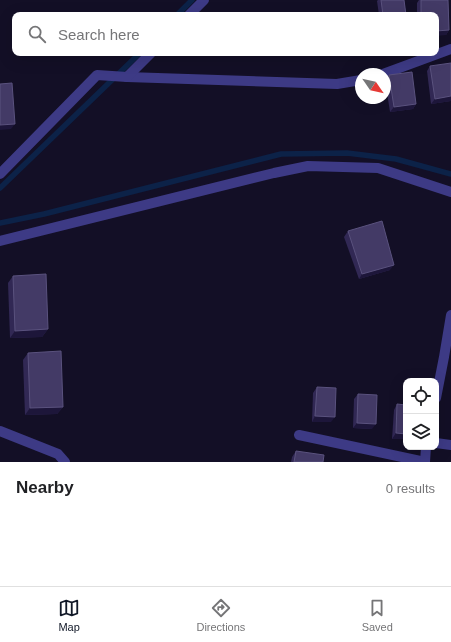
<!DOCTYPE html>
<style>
:root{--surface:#fff;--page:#f2f2f2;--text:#202124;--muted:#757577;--line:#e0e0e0;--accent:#111827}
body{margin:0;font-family:Arial,sans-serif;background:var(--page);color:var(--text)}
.controls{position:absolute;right:12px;bottom:12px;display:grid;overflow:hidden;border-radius:8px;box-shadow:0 4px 16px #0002}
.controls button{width:36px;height:36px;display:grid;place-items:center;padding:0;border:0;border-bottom:1px solid var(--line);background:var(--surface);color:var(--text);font:20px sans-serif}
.compass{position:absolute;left:355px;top:68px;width:36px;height:36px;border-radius:50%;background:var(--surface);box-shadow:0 4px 16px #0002;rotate:124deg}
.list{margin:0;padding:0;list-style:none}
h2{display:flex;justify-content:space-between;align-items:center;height:52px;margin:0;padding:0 16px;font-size:17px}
h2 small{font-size:13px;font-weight:400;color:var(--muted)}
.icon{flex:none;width:22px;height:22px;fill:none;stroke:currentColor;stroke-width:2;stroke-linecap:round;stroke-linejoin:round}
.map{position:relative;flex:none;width:451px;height:462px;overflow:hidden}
.search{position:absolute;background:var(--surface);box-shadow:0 4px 16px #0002;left:12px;right:12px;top:12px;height:44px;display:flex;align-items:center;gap:10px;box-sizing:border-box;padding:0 14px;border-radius:8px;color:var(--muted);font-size:15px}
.sheet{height:124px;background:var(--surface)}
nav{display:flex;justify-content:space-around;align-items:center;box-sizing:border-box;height:56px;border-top:1px solid var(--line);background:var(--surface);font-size:11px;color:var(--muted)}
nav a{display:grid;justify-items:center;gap:2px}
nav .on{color:var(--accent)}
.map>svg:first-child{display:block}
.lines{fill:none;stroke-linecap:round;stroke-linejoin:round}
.stream{stroke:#0c2248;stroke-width:5.5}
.street{stroke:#3d3a85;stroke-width:10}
.wall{fill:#312854}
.shaded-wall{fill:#1d163a}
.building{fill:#433a66;stroke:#5a527e}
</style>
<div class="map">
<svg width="451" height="462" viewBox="0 0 451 462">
<rect width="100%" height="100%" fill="#130f26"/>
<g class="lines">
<!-- stream -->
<g class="stream">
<path d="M177,15L192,0"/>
<path d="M0,188L140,53"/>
<path d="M0,223L44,214L281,154L347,153L396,159L451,174"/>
</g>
<!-- street -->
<g class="street">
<path d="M189,15L204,0"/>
<path d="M383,74L451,49"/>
<path d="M127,77L337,84L361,80"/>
<path d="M0,174L97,75L127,77L151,53"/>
<path d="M0,241L274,173L308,166L378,168L451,192"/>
<path d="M436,398L444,357L451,315"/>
<path d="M0,431L58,454L65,462"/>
<path d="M299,435L425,462"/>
<path d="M436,443L451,445"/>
<path d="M425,462L426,447"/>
</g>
</g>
<!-- wall -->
<g class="wall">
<path d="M378,0H404L406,15H379L377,1Z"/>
<path d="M419,0H448L449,30L446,35L436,15H417V3Z"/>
<path d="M430,66L451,101L431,104L427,71Z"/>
<path d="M389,75L416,104L413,109L390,112L385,80Z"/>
<path d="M348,231L390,270L359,279L344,237Z"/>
<path d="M13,276L48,329L42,337L10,338L8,283Z"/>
<path d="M28,353L63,407L57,414L25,415L23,360Z"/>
<path d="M317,387L331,422H312L313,393Z"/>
<path d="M358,394L372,429L353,428L354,399Z"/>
<path d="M397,404L406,439H392L394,410Z"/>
<path d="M296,451L323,462H291L292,457Z"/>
</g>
<!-- shaded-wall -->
<g class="shaded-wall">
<path d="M449,30L446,35L436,36V31Z"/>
<path d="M380,53H397L379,55Z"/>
<path d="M451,96V101L431,104L435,99Z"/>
<path d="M416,104L413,109L390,112L394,107Z"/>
<path d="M15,124L11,129L0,130V125Z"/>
<path d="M394,265L390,270L359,279L362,274Z"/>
<path d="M48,329L42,337L10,338L15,331Z"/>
<path d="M63,407L57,414L25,415L30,408Z"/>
<path d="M315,416L335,417L331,422H312Z"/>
<path d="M357,423L376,424L372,429L353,428Z"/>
<path d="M396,433L406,434V439H392Z"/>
</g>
<!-- building -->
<g class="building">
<path d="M381,0H404L406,15H383Z"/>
<path d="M421,0H448L449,30L436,31V15H421Z"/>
<path d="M451,63V96L435,99L430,66Z"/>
<path d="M412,72L416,104L394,107L389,75Z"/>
<path d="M12,83L15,124L0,125V84Z"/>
<path d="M382,221L394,265L362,274L348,231Z"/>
<path d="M46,274L48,329L15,331L13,276Z"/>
<path d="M61,351L63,407L30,408L28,353Z"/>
<path d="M317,387L336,388L335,417L315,416Z"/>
<path d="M358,394L377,395L376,424L357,423Z"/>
<path d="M397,404L406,405V434L396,433Z"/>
<path d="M296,451L324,455L323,462H294Z"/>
</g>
</svg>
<div class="controls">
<button><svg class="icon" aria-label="locate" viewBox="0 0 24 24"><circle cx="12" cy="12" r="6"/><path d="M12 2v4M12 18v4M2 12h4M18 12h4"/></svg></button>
<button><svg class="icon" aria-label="layers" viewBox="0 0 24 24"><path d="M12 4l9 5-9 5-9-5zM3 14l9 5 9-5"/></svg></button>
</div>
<svg class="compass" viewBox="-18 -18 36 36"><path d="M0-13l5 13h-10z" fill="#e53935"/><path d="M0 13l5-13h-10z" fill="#757577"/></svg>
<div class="search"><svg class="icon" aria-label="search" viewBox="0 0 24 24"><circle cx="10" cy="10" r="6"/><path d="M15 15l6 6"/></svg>Search here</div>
</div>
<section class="sheet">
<h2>Nearby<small>0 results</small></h2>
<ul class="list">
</ul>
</section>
<nav>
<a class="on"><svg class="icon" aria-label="map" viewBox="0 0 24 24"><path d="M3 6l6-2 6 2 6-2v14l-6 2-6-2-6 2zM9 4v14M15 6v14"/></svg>Map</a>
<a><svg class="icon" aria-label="directions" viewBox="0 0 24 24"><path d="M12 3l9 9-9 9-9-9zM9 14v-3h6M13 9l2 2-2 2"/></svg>Directions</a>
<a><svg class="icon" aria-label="saved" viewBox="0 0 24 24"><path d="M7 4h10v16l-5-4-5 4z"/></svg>Saved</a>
</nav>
